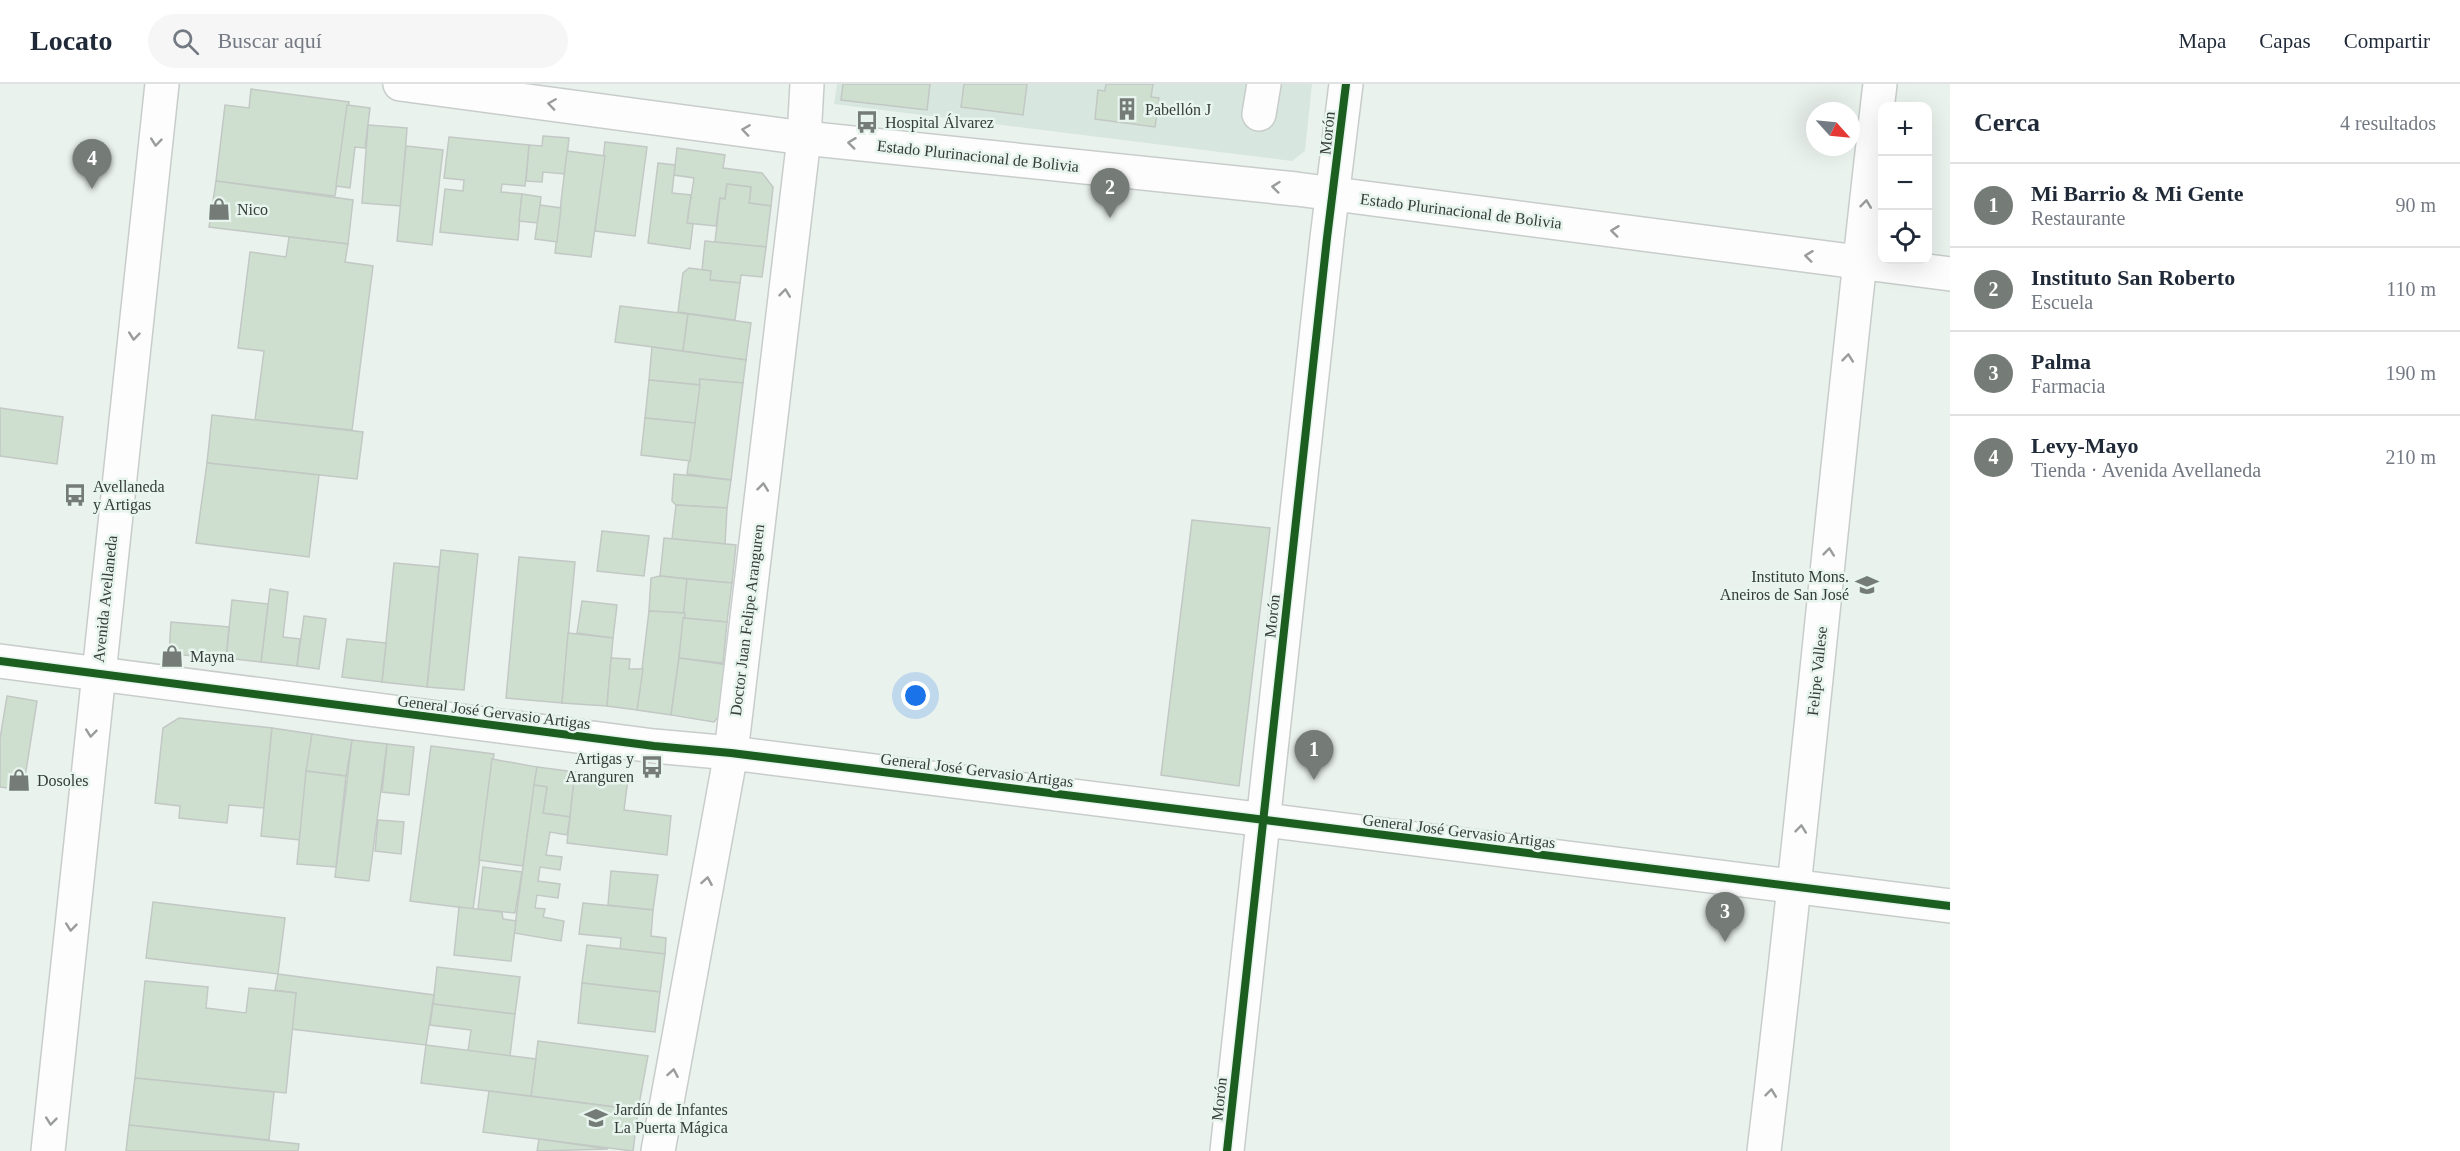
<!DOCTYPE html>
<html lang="es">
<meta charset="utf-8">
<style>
:root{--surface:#fff;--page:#f6f6f7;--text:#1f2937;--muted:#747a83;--line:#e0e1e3;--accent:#757c78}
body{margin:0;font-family:"Times New Roman",serif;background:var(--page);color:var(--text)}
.controls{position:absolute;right:18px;top:18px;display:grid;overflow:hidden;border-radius:12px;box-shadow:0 6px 24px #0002}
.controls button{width:54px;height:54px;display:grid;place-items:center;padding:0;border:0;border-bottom:2px solid var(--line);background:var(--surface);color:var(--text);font:30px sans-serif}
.compass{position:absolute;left:1806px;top:18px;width:54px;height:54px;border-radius:50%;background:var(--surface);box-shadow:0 6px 24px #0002;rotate:117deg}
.you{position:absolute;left:916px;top:612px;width:21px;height:21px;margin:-15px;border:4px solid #fff;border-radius:50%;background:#1a73e8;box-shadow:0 0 0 9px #1a73e833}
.badge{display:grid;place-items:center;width:39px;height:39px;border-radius:50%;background:var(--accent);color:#fff;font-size:20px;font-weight:700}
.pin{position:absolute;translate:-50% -50px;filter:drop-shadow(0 2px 3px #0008)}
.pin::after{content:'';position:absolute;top:32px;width:21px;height:18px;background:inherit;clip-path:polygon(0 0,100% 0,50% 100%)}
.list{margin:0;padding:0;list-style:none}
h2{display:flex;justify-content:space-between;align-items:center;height:78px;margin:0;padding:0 24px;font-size:26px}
h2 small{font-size:20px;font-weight:400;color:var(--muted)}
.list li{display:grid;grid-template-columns:39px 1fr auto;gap:18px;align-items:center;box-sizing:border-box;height:84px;padding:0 24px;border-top:2px solid var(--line)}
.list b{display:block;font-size:22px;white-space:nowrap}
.list p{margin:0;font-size:20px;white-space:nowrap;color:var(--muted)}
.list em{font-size:20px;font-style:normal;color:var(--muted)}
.icon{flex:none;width:33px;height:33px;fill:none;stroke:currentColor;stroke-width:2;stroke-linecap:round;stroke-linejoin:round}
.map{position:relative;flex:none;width:1950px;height:1067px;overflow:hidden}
header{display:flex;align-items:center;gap:36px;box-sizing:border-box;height:84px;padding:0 30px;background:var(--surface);border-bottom:2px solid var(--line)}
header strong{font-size:28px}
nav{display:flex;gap:33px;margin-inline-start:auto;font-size:21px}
.search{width:420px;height:54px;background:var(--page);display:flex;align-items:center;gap:15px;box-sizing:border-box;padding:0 21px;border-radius:33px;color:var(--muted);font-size:22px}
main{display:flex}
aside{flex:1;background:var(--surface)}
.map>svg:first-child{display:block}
.built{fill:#d7e6de}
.building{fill:#cedfd0;stroke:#c2c8c4;stroke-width:1.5}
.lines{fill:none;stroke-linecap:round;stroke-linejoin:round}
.minor-casing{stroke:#c8cdcb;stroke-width:36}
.major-casing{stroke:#c8cdcb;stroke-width:36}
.minor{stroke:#fcfdfc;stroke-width:33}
.major{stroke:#fcfdfc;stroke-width:33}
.cycleway-casing{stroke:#e7f5ee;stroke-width:11}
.cycleway{stroke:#1b5e20;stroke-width:8}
.oneway{stroke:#999c9a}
.labels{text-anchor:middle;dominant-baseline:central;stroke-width:5;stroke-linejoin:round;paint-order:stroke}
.poi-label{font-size:16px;fill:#363c39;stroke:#e7f5ee;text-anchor:start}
.street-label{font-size:16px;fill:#363c39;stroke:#e7f5ee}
</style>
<header>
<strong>Locato</strong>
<div class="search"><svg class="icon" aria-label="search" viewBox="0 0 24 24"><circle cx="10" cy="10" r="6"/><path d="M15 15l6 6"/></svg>Buscar aquí</div>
<nav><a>Mapa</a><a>Capas</a><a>Compartir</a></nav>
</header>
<main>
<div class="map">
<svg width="1950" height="1067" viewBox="0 0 1950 1067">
<rect width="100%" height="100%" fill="#eaf2ee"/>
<!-- built -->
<path class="built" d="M837,0H1312L1305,67L1292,77L834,20Z"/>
<!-- building -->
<g class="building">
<path d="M843,0H930L927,26L841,16Z"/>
<path d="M964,0H1027L1023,31L961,23Z"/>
<path d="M1106,0H1153L1151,13L1159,14L1155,43L1095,35L1098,6L1105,7Z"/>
<path d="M251,5L349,18L335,112L216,97L225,21L249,24Z"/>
<path d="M347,21L370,24L365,64L355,63L350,104L336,102Z"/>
<path d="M368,41L407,44L401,122L362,119Z"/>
<path d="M543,52L569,54L565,90L543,88L542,98L526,97L529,61L542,62Z"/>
<path d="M449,53L529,61L525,102L502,100L501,108L522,110L518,156L440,148L445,105L463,107L464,96L444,94Z"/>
<path d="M605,58L647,63L635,152L595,147Z"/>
<path d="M406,62L443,66L432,161L397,157Z"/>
<path d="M677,64L725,71L723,84L762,89L773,103L771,122L749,119L751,103L727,100L725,115L720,114L716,142L687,139L694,94L674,91Z"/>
<path d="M567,67L605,72L591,173L555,169Z"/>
<path d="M658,79L675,81L672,109L691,111L687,139L693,140L690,165L648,159Z"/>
<path d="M216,97L353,116L348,160L209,143Z"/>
<path d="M727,100L751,103L749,119L771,122L766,163L715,158L720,114L725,115Z"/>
<path d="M522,110L541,113L538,139L519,137Z"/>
<path d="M540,121L561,124L557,158L535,155Z"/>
<path d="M289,153L348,160L345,178L373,182L352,346L255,336L264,267L238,264L250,168L286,173Z"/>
<path d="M705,157L766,163L762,193L741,191L740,199L710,196L711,187L702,186Z"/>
<path d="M689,184L711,187L710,196L740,199L735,236L678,228L683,189Z"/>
<path d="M620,222L688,230L683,267L615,258Z"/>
<path d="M688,230L751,239L746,276L683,267Z"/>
<path d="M652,263L746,276L743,299L700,295V301L649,296Z"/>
<path d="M700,295L743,299L731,396L687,390Z"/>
<path d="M649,296L700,301L695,339L645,334Z"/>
<path d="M0,324L63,333L57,380L0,372Z"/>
<path d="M212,331L363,348L357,395L207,379Z"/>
<path d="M645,334L695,339L690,377L641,371Z"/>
<path d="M207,379L319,391L309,473L196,459Z"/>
<path d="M674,390L731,396L727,424L676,421L672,417Z"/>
<path d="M676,421L727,424L725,460L672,455Z"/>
<path d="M1192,436L1270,444L1239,702L1161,691Z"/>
<path d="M602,447L649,452L644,492L597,487Z"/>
<path d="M664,454L736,461L732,499L660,492Z"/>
<path d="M441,466L478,470L464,606L427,603Z"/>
<path d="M519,473L575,478L562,619L506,614Z"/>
<path d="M394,479L439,483L427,603L382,598Z"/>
<path d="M660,492L687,495L685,529L649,527L651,494Z"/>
<path d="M687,495L732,499L727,538L683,534Z"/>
<path d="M270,505L288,508L283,553L300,555L297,582L261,578Z"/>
<path d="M232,516L268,520L261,578L226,574Z"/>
<path d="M582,517L617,521L613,554L577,549Z"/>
<path d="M649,527L685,529L671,631L637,626Z"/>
<path d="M304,532L326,535L319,585L297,582Z"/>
<path d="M683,534L727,538L723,579L679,574Z"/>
<path d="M171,538L229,543L226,574L169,570Z"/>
<path d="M568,549L613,554L607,622L562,619Z"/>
<path d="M347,555L386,559L382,598L342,593Z"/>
<path d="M611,574L630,575L629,585H643L637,626L607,622Z"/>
<path d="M679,574L729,581L723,627L714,638L671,631Z"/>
<path d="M7,612L37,617L23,706L0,703V655Z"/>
<path d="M179,634L272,644L264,724L229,721L227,739L179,734L180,722L155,719L163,644Z"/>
<path d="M272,644L312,650L300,756L261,752Z"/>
<path d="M312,650L352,656L346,692L306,687Z"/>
<path d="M352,656L387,660L369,797L335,793Z"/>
<path d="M387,660L414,663L409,711L382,708Z"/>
<path d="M431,662L494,670L473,825L410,817Z"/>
<path d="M492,675L537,683L523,782L479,776Z"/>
<path d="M537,683L575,688L570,733L543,729L547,703L534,701Z"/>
<path d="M306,687L346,692L336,783L297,780Z"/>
<path d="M575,688L628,694L624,726L671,732L667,771L567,759Z"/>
<path d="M534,701L547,703L543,729L570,733L567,751L550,748L546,771L562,773L560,786L540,783L538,797L560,800L558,814L537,811L535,824L545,825L543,833L564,837L561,857L514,849Z"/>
<path d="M378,736L404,738L401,770L375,767Z"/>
<path d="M483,783L522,788L515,829L478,825Z"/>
<path d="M611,787L658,791L653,826L608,821Z"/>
<path d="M153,818L285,834L278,890L146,874Z"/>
<path d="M583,819L653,826L651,852L666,854L665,870L620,866L621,854L579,850Z"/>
<path d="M459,823L502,828L503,835L516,837L511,877L454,871Z"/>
<path d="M587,861L665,870L660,908L582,899Z"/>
<path d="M437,883L520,893L515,930L433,920Z"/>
<path d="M278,890L434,911L426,961L291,945L296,909L275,906Z"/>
<path d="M145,897L208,903L206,924L246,929L249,904L296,909L286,1009L135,994Z"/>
<path d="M582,899L660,908L655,948L578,939Z"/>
<path d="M433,920L515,930L510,972L468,967L471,946L430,941Z"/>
<path d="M538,957L648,972L638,1026L531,1012Z"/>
<path d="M426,961L536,975L531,1012L421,999Z"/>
<path d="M135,994L274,1008L269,1056L129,1041Z"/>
<path d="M489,1007L638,1026L633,1067L483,1048Z"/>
<path d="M129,1041L299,1060L298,1067H126Z"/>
<path d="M539,1055L608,1065L537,1067Z"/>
</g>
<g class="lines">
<!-- minor casing -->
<g class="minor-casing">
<g id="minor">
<path d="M400,0L804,54L1296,105L1950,190"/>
<path d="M1259,30L1264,0"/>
<path d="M0,577L654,662L731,669L1950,822"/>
<path d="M658,1067L731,669L804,54L807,0"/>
<path d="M1227,1067L1327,154L1346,0"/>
<path d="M1764,1067C1807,712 1838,355 1880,0"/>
</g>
</g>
<!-- major casing -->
<g class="major-casing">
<path id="major" d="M48,1067L162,0"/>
</g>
<!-- minor -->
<use href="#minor" class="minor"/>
<!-- major -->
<use href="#major" class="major"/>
<!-- cycleway casing -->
<g class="cycleway-casing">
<g id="cycleway">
<path d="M0,577L654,662L731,669L1950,822"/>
<path d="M1227,1067L1327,154L1346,0"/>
</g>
</g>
<!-- cycleway -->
<use href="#cycleway" class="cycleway"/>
</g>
<!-- one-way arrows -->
<defs><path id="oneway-chevron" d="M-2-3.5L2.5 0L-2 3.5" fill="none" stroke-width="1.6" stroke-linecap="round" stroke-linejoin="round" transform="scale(1.5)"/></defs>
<g class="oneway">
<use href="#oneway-chevron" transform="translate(552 20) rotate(-172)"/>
<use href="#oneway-chevron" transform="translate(746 46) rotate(-172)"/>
<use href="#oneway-chevron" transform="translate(156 58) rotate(96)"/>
<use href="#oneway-chevron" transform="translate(852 59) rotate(-173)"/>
<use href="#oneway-chevron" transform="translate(1276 103) rotate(-174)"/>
<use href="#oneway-chevron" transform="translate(1866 120) rotate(-83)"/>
<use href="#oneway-chevron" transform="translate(1615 147) rotate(-173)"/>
<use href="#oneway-chevron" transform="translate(1809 172) rotate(-173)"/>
<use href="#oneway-chevron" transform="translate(785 209) rotate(-83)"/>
<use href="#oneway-chevron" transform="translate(134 252) rotate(96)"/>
<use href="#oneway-chevron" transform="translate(1848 274) rotate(-84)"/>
<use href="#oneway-chevron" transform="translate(763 403) rotate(-83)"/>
<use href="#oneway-chevron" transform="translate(1829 468) rotate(-84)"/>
<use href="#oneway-chevron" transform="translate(91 649) rotate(96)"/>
<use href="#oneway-chevron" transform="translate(1801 745) rotate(-84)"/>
<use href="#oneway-chevron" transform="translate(707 797) rotate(-80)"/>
<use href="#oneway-chevron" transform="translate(71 843) rotate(96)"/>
<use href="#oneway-chevron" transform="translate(673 989) rotate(-80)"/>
<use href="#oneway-chevron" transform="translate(1771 1009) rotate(-83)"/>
<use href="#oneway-chevron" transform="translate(51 1037) rotate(96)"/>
</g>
<!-- icons -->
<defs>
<g id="building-bare" transform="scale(1.8)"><path d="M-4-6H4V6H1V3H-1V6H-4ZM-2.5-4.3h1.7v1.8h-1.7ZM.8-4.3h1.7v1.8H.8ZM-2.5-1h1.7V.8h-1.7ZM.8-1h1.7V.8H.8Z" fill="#757c78" stroke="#e7f5ee" stroke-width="2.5" paint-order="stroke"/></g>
<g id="bus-bare" transform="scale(1.8)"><path d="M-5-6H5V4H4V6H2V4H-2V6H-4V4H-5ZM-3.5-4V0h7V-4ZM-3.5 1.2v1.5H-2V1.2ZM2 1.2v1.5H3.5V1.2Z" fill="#757c78" stroke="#e7f5ee" stroke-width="2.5" paint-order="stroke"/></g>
<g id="shop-bare" transform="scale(1.8)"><path d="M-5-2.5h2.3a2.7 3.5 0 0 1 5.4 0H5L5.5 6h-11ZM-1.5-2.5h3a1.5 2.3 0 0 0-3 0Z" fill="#757c78" stroke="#e7f5ee" stroke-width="2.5" paint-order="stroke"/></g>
<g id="school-bare" transform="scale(1.8)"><path d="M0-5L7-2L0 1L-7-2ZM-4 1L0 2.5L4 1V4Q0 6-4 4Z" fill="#757c78" stroke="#e7f5ee" stroke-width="2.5" paint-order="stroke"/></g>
</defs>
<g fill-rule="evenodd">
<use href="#building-bare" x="1127" y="25"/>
<use href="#bus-bare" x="867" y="38"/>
<use href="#shop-bare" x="219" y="125"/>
<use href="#bus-bare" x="75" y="411"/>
<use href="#school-bare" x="1867" y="501"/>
<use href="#shop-bare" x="172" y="572"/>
<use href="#bus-bare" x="652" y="683"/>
<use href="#shop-bare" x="19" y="696"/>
<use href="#school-bare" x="596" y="1034"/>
</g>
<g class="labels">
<!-- poi labels -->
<g class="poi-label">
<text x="1145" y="25">Pabellón J</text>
<text x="885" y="38">Hospital Álvarez</text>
<text x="237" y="125">Nico</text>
<text x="93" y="402">Avellaneda<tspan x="93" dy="18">y Artigas</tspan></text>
<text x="1849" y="492" text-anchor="end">Instituto Mons.<tspan x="1849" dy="18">Aneiros de San José</tspan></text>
<text x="190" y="572">Mayna</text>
<text x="634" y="674" text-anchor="end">Artigas y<tspan x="634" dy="18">Aranguren</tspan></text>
<text x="37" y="696">Dosoles</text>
<text x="614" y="1025">Jardín de Infantes<tspan x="614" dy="18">La Puerta Mágica</tspan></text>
</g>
<!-- street labels -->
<g class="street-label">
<text transform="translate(1327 49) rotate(-84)">Morón</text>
<text transform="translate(978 72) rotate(6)">Estado Plurinacional de Bolivia</text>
<text transform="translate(1461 127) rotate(7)">Estado Plurinacional de Bolivia</text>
<text transform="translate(105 515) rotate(-84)">Avenida Avellaneda</text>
<text transform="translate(1272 532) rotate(-84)">Morón</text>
<text transform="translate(747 536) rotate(-83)">Doctor Juan Felipe Aranguren</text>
<text transform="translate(1817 587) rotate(-84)">Felipe Vallese</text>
<text transform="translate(494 628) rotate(7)">General José Gervasio Artigas</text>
<text transform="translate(977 686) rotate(7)">General José Gervasio Artigas</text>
<text transform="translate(1459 747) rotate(7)">General José Gervasio Artigas</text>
<text transform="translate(1219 1015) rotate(-84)">Morón</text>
</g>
</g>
</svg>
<div class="controls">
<button>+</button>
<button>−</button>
<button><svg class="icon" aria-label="locate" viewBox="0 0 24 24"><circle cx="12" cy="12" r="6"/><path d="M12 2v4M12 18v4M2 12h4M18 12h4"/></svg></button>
</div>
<svg class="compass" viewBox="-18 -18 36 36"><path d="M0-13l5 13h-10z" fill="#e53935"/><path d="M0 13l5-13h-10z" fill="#747a83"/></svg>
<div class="you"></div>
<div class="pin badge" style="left:1314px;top:696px">1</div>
<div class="pin badge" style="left:1110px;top:134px">2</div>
<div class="pin badge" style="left:1725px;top:858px">3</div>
<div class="pin badge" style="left:92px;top:105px">4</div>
</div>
<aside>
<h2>Cerca<small>4 resultados</small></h2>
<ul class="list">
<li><span class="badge">1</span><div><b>Mi Barrio &amp; Mi Gente</b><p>Restaurante</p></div><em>90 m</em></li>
<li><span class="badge">2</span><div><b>Instituto San Roberto</b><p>Escuela</p></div><em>110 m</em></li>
<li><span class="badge">3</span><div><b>Palma</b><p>Farmacia</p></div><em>190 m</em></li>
<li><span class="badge">4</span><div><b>Levy-Mayo</b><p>Tienda · Avenida Avellaneda</p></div><em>210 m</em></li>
</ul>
</aside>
</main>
